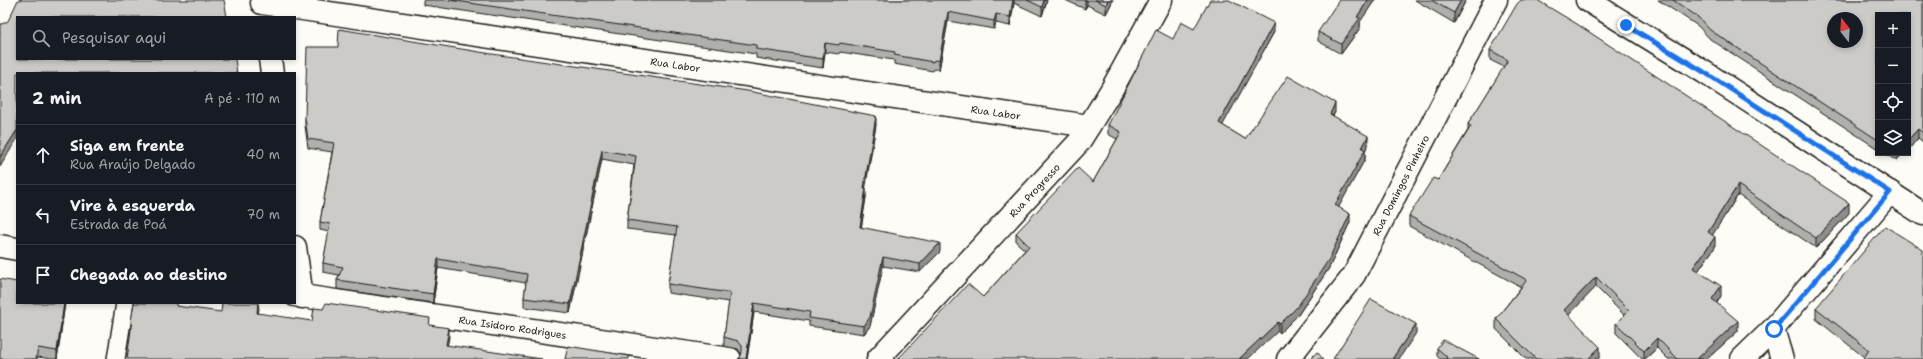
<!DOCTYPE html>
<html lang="pt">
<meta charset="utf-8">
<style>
:root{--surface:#171b24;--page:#242831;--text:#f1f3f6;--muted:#9ea1a6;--line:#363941}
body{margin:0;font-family:"Shantell Sans",sans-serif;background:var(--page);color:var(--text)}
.controls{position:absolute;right:12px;top:12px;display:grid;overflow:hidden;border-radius:0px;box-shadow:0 2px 6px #0003}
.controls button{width:36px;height:36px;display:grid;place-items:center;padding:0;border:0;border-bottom:1px solid var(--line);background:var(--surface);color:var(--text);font:20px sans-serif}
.compass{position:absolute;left:1827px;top:12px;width:36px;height:36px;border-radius:50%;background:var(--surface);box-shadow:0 2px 6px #0003;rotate:343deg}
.stop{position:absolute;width:12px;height:12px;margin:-9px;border:3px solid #1a73e8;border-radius:50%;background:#fff}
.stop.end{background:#1a73e8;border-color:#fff;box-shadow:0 1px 4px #0008}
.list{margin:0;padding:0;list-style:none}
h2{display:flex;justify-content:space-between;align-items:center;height:52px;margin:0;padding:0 16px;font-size:17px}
h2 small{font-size:13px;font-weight:400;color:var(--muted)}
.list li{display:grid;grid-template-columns:26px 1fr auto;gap:12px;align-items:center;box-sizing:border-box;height:60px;padding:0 16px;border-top:1px solid var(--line)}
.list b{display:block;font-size:15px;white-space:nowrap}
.list p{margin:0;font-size:13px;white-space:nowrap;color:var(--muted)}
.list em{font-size:13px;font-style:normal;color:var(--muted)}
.icon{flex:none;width:22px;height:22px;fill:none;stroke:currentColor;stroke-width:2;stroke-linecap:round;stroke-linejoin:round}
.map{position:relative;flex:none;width:1923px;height:359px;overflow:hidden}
.search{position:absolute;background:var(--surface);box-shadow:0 2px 6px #0003;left:16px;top:16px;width:280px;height:44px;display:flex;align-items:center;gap:10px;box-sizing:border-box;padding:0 14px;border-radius:0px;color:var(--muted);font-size:15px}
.panel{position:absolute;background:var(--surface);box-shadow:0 2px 6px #0003;left:16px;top:72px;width:280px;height:232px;border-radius:0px}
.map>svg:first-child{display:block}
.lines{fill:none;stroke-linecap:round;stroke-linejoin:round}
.lane-casing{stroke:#1c1c1c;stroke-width:20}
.street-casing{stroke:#1c1c1c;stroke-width:25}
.secondary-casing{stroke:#1c1c1c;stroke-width:25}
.lane{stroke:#fdfcf7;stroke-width:17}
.street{stroke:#fdfcf7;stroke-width:22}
.secondary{stroke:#fdfcf7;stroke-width:22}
.wall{fill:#afafac;stroke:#1c1c1c}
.shaded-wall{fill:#8f8e8c;stroke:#1c1c1c}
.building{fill:#cccbc8;stroke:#1c1c1c;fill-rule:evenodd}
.route{stroke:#1a73e8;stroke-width:5}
.labels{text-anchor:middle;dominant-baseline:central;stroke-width:3.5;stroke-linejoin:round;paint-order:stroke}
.street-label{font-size:10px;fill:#1c1c1c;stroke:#fdfcf7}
</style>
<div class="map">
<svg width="1923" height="359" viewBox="0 0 1923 359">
<rect width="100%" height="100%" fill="#fdfcf7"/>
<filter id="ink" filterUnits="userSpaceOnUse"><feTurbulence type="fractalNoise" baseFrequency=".025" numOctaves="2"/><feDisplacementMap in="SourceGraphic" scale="8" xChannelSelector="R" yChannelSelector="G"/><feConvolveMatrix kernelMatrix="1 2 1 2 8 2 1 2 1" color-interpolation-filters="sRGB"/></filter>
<g filter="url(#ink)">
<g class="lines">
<!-- lane casing -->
<g class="lane-casing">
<path id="lane" d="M116,359L125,303"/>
</g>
<!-- street casing -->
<g class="street-casing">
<g id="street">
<path id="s1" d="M262,3L1089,126"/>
<path d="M0,21L9,0"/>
<path d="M270,59L272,73"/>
<path d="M0,246L17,249"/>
<path d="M295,247L302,297"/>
<path id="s2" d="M295,295L730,359"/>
<path d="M1773,329L1782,359"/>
<path id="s3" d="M878,359L1079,142L1112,89L1161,0"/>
<path id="s4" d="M1288,359L1354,275L1496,0"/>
<path d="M1742,359L1773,329L1890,192"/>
</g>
</g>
<!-- secondary casing -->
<g class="secondary-casing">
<path id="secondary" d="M1587,0L1704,72L1923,214"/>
</g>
<!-- lane -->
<use href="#lane" class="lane"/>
<!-- street -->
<use href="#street" class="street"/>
<!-- secondary -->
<use href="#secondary" class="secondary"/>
</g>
<!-- wall -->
<g class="wall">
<path d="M423,0H1047L1042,16L1014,3L1010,26L996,23L994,29L948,21L939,70L934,69L933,71L894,64V60L840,52L839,54L825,52L823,68L756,58V54L423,5Z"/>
<path d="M1065,0H1113L1106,14L1087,5L1085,9Z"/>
<path d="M1415,0H1466L1454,23Z"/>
<path d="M1658,0H1923V142L1918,138L1908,150V15H1878V149L1710,39L1698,26Z"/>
<path d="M1360,22V28L1341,54L1318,41V32Z"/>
<path d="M1194,29L1274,32L1222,125L1245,139L1335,112L1333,116L1368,144L1365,151V159L1338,207L1350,222L1329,268L1298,315L1280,333L1278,331L983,297L1025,250L1016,242V233L1093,182L1117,139L1108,134V125L1173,39Z"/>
<path d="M1490,50L1849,213L1816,248L1738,195L1712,235L1715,247L1698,271L1721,296L1717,303L1738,331L1707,359H1668L1657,348L1645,359H1642L1616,333V323L1624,315L1596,287L1568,315L1600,357L1598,359H1526L1496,329V319L1521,287L1409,226V216L1438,180L1468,130V124L1504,67L1490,60Z"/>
<path d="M305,118L876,125L865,188L866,197L861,228L940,252L920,272L883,266L870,326L864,334L809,326V321L754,312L747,359H738L740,358L741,354L738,349L724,346V337L729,302L668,293V284L676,235L627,229V220L634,165L602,159L570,313L524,307V298L526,283L438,268L433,303L337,289V280L339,275L323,272V263L329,232L320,230V222L332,152L308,148L305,126Z"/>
<path d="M1884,153H1905L1897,161Z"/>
<path d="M65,303L57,359H52L38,357L37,359H0Z"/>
<path d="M1816,308L1923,359L1864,357L1816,319Z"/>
<path d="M1437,348L1479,359H1440L1437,356Z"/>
</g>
<!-- shaded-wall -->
<g class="shaded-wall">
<path d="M1013,0H1014V3L1010,26V17Z"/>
<path d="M1044,0H1047L1042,16V7Z"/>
<path d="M1085,0H1087V5L1085,9Z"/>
<path d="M1108,0H1113L1106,14V5Z"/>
<path d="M1368,0H1375L1360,22V28L1341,54V44L1357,17Z"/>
<path d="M1461,0H1466L1454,23V13Z"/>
<path d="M948,12V21L939,70V61Z"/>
<path d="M996,14V23L994,29V21Z"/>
<path d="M1274,23V32L1219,132V123Z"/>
<path d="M825,43V52L823,68V59Z"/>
<path d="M1335,103V112L1330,122V114Z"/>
<path d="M876,116V125L864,197V188Z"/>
<path d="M1918,129V138L1908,150V140Z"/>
<path d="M17,130V139L0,167V157Z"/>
<path d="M1368,136V144L1365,151V159L1335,214V205L1362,148Z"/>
<path d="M602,150V159L570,313V304Z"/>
<path d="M1897,153H1905L1897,161Z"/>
<path d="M1738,185V195L1708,242V232Z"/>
<path d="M866,188V197L860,236V227Z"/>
<path d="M1849,203V213L1816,248V238Z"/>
<path d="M1350,214V222L1329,268L1298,315L1280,333V324Z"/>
<path d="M1715,237V247L1693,278V268Z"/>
<path d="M940,243V252L920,272V264Z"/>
<path d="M883,257V266L870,326L864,334V326Z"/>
<path d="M438,259V268L433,303V294Z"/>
<path d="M1596,277V287L1564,320V310Z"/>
<path d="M1721,286V296L1712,309V299Z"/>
<path d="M64,303H65L57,359V351Z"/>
<path d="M258,303L259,309L257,322V313Z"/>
<path d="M754,303V312L747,359H746Z"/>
<path d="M1738,321V331L1707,359H1697Z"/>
<path d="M1278,322V331L1248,359H1239Z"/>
<path d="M1416,324V333L1399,359H1392Z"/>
<path d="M449,328V337L446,354V345Z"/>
<path d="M1657,338V348L1645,359H1644V351Z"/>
<path d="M1600,347V357L1598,359H1588Z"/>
</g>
<!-- building -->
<g class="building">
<path d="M18,0H224L227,17H17V59H235L237,73H17V130L0,157V24H2L8,21Z"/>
<path d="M449,0H1013L1010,17L996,14L994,21L948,12L939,61L934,60L933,62L894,55L895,52L840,43L839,45L825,43L823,59L756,49V45Z"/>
<path d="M1027,0H1044L1042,7Z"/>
<path d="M1095,0H1108L1106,5Z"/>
<path d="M1210,0H1229L1274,23L1219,123L1245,139L1288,76L1335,103L1330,114L1368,136L1362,148L1365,150L1335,205L1350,214L1329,259L1298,306L1280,324L1278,322L1239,359H898L968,284L983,297L1029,246L1016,233L1078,168L1093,182L1121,132L1108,125L1156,30L1173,39L1181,22L1194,29Z"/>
<path d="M1339,0H1368L1357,17L1360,18L1341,44L1318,32Z"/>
<path d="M1431,0H1461L1454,13Z"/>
<path d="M1521,0H1537L1577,24L1849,203L1816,238L1738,185L1708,232L1715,237L1693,268L1721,286L1712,299L1738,321L1697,359H1678L1657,338L1644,351L1616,323L1629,310L1596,277L1564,310L1600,347L1588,359H1536L1496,319L1527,280L1409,216L1433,178L1438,180L1471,126L1468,124L1508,60L1490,50L1517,4Z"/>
<path d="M1673,0H1923V133L1918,129L1908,140V15H1878V140L1710,30L1698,17ZM1833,18H1857V42H1833Z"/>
<path d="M339,29L492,54L748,91L876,116L864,188H866L860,227L940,243L920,264L883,257L870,317L864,326L809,318L810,312L754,303L746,359H738L740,358L742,352V346L738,341L724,337L730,293L668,284L677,227L627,220L636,156L602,150L570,304L524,298L527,274L438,259L433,294L337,280L343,267L323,263L330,224L320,222L334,143L308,139L305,118L307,47H338Z"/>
<path d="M1885,226L1923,250V359H1863L1869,350L1816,308Z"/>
<path d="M0,279L17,282V303H64L57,351L38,348L36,359H0Z"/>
<path d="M1371,299L1416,324L1392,359H1333Z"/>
<path d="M134,303H176V306L221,312L222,303H258L257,313L312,321L314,308L323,309L326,303L430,318L429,325L449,328L446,345L542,359H127L132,322L131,321Z"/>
<path d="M1443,340L1479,359H1445L1447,357L1437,348Z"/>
<path d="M568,346L629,356V359H565Z"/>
<path d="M1317,352L1323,359H1310Z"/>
</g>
</g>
<g class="lines" filter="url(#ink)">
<!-- route -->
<path class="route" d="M1626,25L1704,72L1890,192L1774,329"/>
</g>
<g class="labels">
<!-- street labels -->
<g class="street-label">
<text stroke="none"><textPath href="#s1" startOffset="418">Rua Labor</textPath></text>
<text stroke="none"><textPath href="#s1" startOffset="742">Rua Labor</textPath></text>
<text stroke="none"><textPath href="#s4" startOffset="208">Rua Domingos Pinheiro</textPath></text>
<text stroke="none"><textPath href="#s3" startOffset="230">Rua Progresso</textPath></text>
<text stroke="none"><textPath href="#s2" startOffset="220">Rua Isidoro Rodrigues</textPath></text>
</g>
</g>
</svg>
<div class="controls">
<button>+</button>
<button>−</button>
<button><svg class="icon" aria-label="locate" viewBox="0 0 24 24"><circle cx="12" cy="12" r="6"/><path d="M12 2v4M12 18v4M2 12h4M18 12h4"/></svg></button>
<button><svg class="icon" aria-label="layers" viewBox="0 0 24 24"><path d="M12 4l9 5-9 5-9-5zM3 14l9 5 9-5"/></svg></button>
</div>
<svg class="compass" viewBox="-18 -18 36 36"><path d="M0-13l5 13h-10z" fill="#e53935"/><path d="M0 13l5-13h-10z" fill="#9ea1a6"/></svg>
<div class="stop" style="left:1774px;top:329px"></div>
<div class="stop end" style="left:1626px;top:25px"></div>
<div class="search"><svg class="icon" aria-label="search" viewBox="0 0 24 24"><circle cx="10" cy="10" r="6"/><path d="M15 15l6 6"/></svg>Pesquisar aqui</div>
<section class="panel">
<h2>2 min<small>A pé · 110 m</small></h2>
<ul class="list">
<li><svg class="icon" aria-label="ahead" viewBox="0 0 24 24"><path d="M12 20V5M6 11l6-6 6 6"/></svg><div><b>Siga em frente</b><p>Rua Araújo Delgado</p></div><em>40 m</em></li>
<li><svg class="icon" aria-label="left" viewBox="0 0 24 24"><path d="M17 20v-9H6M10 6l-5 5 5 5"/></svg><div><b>Vire à esquerda</b><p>Estrada de Poá</p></div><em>70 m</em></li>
<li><svg class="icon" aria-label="arrive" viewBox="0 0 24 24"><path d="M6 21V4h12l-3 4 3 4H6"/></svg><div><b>Chegada ao destino</b></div></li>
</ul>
</section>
</div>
